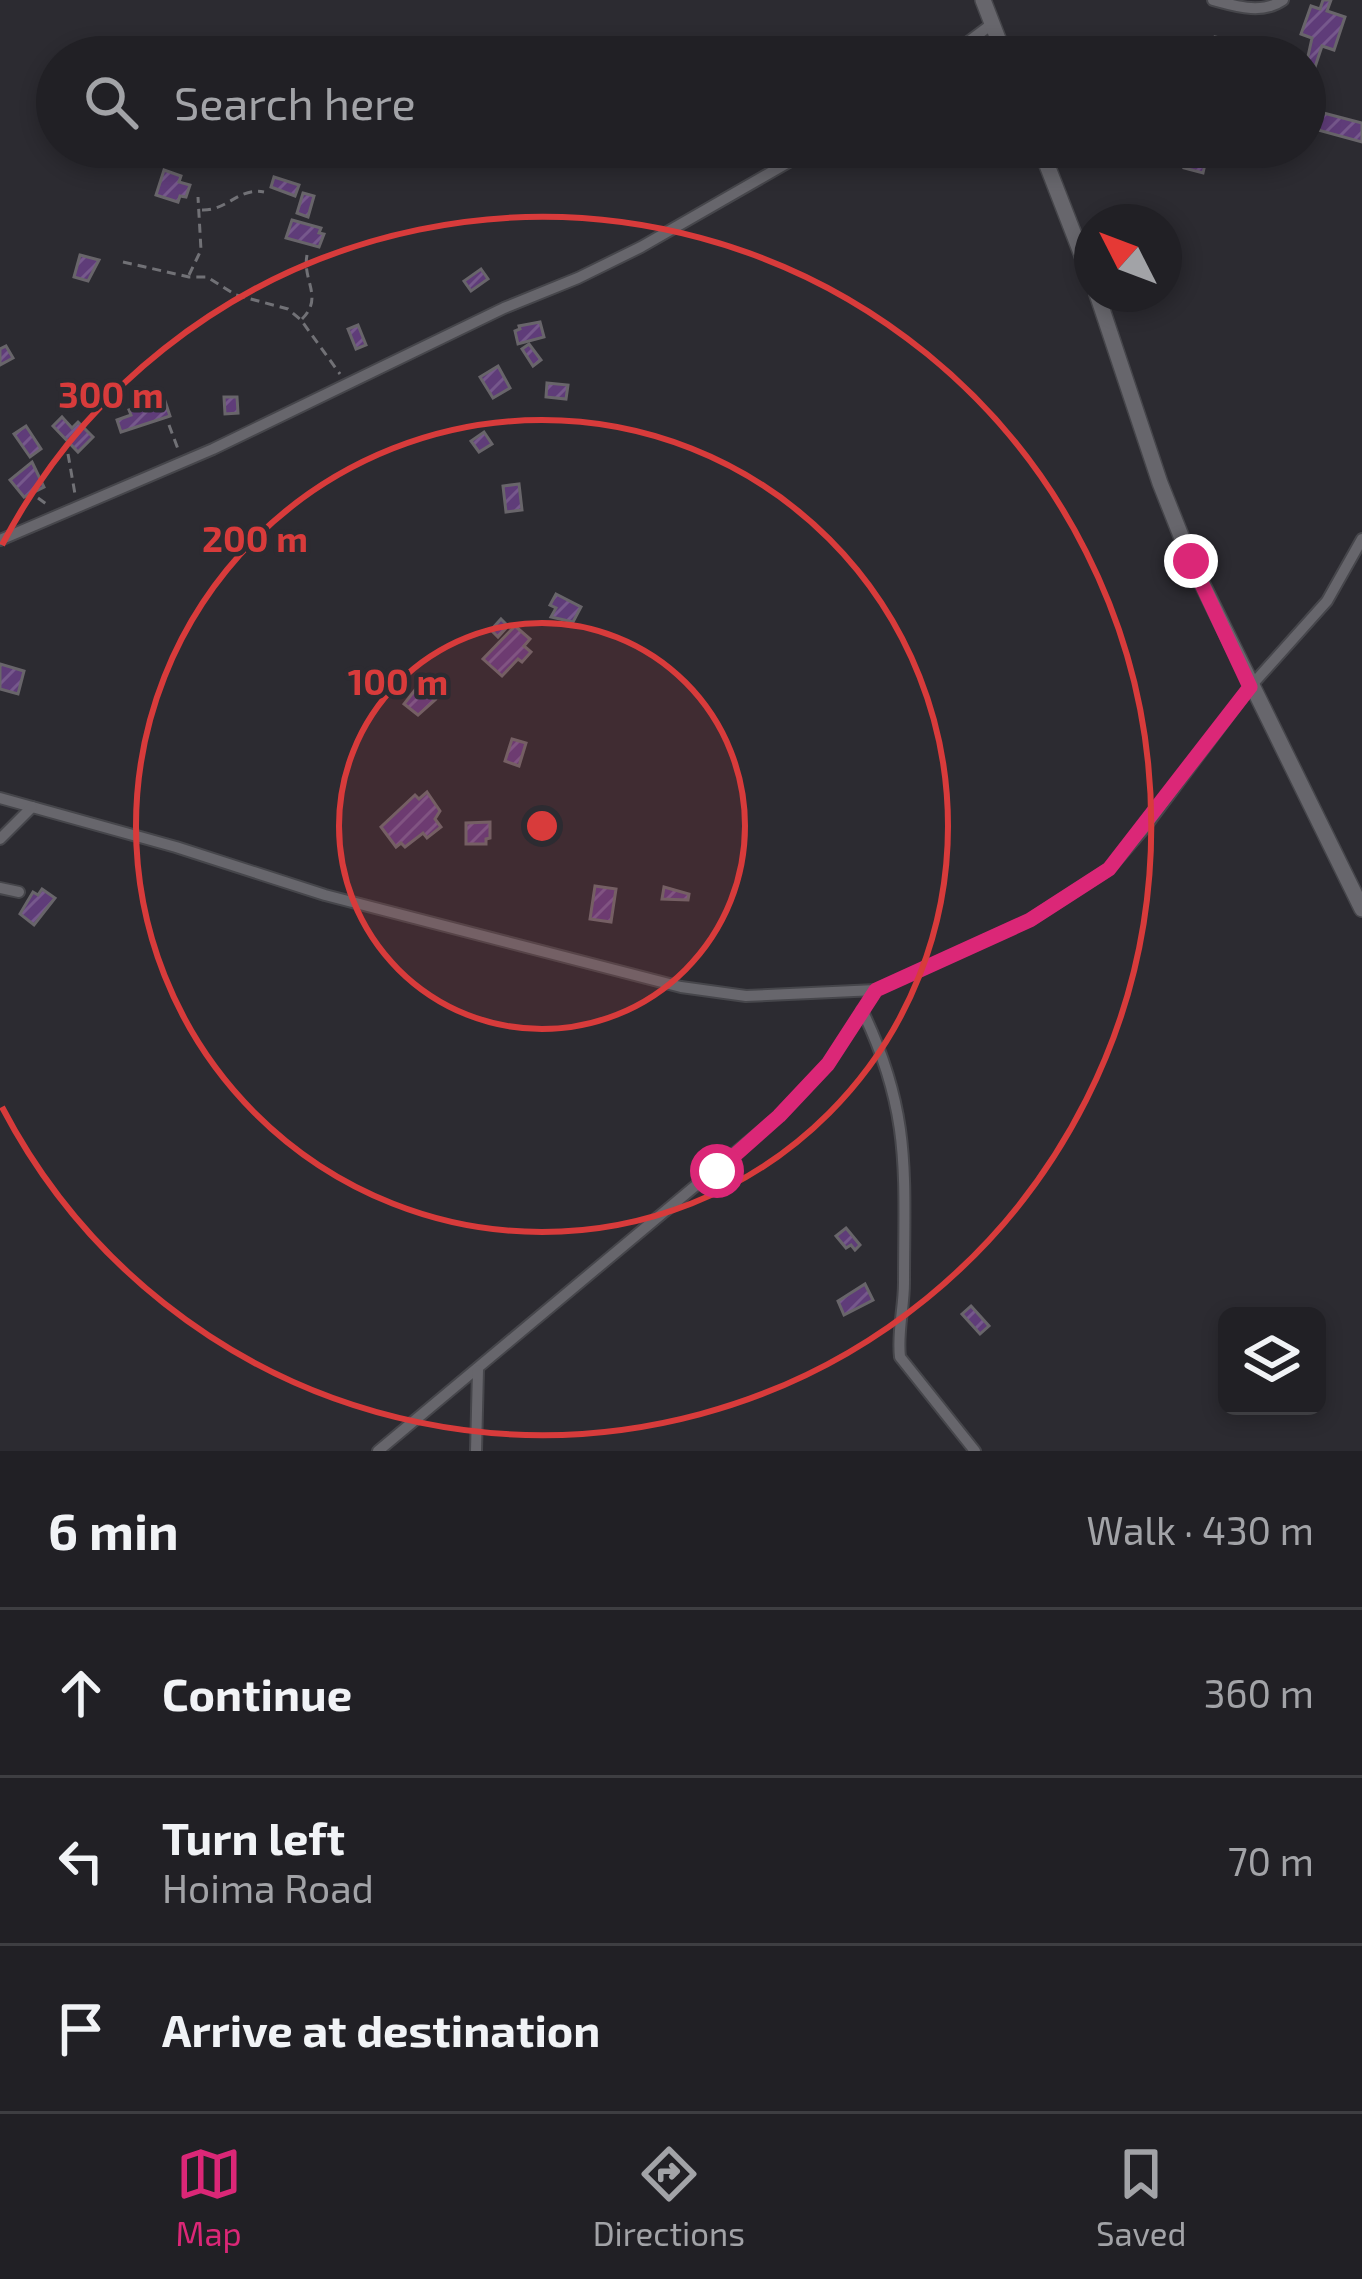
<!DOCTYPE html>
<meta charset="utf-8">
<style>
:root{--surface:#212025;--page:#2d2d32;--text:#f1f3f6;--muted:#a2a3a7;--line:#3e3e42;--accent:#db2777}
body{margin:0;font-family:"Exo 2",sans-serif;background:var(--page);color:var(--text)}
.controls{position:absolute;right:36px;bottom:36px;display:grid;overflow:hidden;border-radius:18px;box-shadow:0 6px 18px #0003}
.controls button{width:108px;height:108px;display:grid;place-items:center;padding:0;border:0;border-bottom:3px solid var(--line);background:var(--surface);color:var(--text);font:60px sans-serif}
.compass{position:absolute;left:1074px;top:204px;width:108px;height:108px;border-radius:50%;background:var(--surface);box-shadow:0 6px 18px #0003;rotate:312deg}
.stop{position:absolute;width:36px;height:36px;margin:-27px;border:9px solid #db2777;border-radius:50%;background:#fff}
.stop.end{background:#db2777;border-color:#fff;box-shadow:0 3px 12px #0008}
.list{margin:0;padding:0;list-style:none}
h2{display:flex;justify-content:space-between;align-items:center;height:156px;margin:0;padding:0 48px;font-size:51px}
h2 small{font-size:39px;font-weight:400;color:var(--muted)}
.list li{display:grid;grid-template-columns:78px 1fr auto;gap:36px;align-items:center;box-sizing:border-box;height:168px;padding:0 48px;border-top:3px solid var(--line)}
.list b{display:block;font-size:45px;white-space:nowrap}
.list p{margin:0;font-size:39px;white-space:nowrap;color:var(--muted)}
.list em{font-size:39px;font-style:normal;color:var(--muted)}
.icon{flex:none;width:66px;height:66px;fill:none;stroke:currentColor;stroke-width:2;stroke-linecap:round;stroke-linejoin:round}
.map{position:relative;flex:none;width:1362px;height:1451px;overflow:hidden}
.search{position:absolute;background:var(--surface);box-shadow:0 6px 18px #0003;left:36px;right:36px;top:36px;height:132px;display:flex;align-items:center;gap:30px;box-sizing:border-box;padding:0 42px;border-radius:66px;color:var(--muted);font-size:45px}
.sheet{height:660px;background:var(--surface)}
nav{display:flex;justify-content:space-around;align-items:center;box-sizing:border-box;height:168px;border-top:3px solid var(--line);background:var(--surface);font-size:33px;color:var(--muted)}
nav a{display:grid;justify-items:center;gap:6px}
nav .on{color:var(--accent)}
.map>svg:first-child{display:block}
.building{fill:url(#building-hatch);stroke:#68656a;stroke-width:3}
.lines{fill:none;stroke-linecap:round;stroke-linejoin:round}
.street-casing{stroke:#46464b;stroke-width:14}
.secondary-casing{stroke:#46464b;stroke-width:18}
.path{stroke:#717176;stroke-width:3;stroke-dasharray:9 6;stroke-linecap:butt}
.street{stroke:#67666c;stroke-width:10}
.secondary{stroke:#67666c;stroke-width:15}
.route{stroke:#db2777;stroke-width:15}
.ring{fill:none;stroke:#d83b3b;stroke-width:6}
.centre{fill:#d83b3b;stroke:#2c2b31;stroke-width:6}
.ring-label{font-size:36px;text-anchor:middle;font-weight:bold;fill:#d83b3b;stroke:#2c2b31;stroke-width:9;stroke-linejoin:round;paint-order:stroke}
</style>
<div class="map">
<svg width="1362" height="1451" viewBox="0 0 1362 1451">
<defs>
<pattern id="building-hatch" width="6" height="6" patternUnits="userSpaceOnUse" patternTransform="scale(3)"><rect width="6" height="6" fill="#5f3c79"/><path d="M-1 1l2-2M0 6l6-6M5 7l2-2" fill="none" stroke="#76588c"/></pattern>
</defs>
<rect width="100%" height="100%" fill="#2c2b31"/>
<!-- building -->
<g class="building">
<path d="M1323,0H1331L1327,11L1345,17L1334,50L1322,46L1313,73L1305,70L1312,38L1301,34L1311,6L1320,9Z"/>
<path d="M1215,37L1234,41L1230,57H1210Z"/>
<path d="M1312,110L1362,123V142L1307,127Z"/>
<path d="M1189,147H1209L1203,173L1184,168Z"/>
<path d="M164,170L181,176L179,182L190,185L186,197L180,196L178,202L156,195Z"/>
<path d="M274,177L299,185L295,196L271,187Z"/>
<path d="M303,193L314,196L308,217L297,213Z"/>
<path d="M292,220L321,228L319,233L324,234L319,247L286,238Z"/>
<path d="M80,255L99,260L88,281L74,277Z"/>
<path d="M481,269L488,279L471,291L464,281Z"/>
<path d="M540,322L544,337L518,344L515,331L520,329L519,326Z"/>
<path d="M358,325L366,345L356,349L348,329Z"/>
<path d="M529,344L541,360L533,366L522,349Z"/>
<path d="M6,346L13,358L0,365V349Z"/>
<path d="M498,366L510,388L493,398L480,377Z"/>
<path d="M547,383L568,385L566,399L546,397Z"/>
<path d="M224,397H237L238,413L225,414Z"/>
<path d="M164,398L170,416L121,432L117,420L131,415L129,410Z"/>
<path d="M62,417L72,428L78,422L93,437L78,452L53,426Z"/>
<path d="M26,426L41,449L30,457L14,434Z"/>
<path d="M484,432L492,444L479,452L471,441Z"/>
<path d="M32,462L44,487L24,497L10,480Z"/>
<path d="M519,484L522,510L506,512L503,486Z"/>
<path d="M556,594L581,607L573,622L551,617L556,608L550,605Z"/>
<path d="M501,619L508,626L498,637L491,630Z"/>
<path d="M515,626L530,639L524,646L531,652L522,662L518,659L502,676L483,659Z"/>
<path d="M0,664L24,671L18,694L0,689Z"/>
<path d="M422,681L436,692L432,698L435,700L418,715L404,704Z"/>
<path d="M512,739L526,743L519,766L505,761Z"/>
<path d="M427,792L440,811L435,819L441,827L427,838L423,833L405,847L401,843L396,847L381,827L415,795L419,799Z"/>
<path d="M490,822V838L486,839V844H466V823Z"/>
<path d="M595,886L616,889L611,922L590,919Z"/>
<path d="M664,887L689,894L688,900L662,899Z"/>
<path d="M42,889L55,898L34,925L20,914L33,892L38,895Z"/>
<path d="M846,1228L860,1245L855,1250L851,1245L846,1248L836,1236Z"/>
<path d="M865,1284L873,1300L844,1315L838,1301Z"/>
<path d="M971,1306L989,1326L980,1334L962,1314Z"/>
</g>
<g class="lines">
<!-- street casing -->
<g class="street-casing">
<g id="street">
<path d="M1213,0C1235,6 1262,15 1283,0"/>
<path d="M948,57L992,24"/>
<path d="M0,540L213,449L504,308L578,278L641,247L815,147"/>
<path d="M0,798L176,847L325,895L681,987L746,996L876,990L1030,920L1109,869L1143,830L1250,687L1327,601L1362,539"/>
<path d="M0,839L32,807"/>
<path d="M0,888L19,892"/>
<path d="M862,1010C912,1113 904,1174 904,1283C904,1308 897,1332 900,1357L975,1451"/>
<path d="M378,1451L779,1116L828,1064L876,990"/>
<path d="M476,1451L478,1370"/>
</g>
</g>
<!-- secondary casing -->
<g class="secondary-casing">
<g id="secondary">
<path d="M983,0L1005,57"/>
<path d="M1040,147L1092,281"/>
<path d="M1097,294L1160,483L1191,561L1362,909"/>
</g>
</g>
<!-- path -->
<g class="path">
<path d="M202,210C227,211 239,187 264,192"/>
<path d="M123,262L189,277H207L236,295L288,309L301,320L340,374"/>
<path d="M189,275L201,250L198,197"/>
<path d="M302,319C324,297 302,281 307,255"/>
<path d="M169,425L178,449"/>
<path d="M68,454L75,494"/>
<path d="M38,498L49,506"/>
</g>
<!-- street -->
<use href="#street" class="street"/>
<!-- secondary -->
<use href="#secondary" class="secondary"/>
</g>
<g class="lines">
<!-- route -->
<path class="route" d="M717,1171L779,1116L828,1064L876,990L1030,920L1109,869L1250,687L1191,561"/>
</g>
<!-- distance rings -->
<circle cx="542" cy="826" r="203" fill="#d83b3b" fill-opacity=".12"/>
<g class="ring">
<circle cx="542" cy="826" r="203"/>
<circle cx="542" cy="826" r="406"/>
<path d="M2 545A609 609 0 1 1 2 1107"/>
</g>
<circle cx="542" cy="826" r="18" class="centre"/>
<g class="ring-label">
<text x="111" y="408">300 m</text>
<text x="255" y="552">200 m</text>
<text x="398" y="695">100 m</text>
</g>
</svg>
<div class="controls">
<button><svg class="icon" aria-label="layers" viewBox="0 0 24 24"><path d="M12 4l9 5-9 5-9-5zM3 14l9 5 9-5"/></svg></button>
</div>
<svg class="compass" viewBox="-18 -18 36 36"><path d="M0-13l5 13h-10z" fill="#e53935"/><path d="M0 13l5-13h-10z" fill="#a2a3a7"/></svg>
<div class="stop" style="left:717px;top:1171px"></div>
<div class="stop end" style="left:1191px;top:561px"></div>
<div class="search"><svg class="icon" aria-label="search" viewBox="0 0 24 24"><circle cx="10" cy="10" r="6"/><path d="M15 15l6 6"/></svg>Search here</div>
</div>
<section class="sheet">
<h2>6 min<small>Walk · 430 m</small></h2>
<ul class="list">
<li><svg class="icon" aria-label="ahead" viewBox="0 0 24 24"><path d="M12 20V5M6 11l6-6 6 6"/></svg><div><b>Continue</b></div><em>360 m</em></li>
<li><svg class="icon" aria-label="left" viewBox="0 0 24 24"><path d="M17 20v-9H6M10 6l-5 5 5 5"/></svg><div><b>Turn left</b><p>Hoima Road</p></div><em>70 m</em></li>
<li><svg class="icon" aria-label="arrive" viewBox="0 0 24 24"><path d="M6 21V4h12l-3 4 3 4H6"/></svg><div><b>Arrive at destination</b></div></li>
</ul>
</section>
<nav>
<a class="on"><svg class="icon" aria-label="map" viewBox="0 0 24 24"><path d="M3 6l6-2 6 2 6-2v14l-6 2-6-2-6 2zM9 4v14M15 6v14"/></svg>Map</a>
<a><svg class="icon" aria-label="directions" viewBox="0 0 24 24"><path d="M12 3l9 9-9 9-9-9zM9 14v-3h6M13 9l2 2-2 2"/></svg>Directions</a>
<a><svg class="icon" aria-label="saved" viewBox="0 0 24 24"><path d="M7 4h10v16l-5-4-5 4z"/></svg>Saved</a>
</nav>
